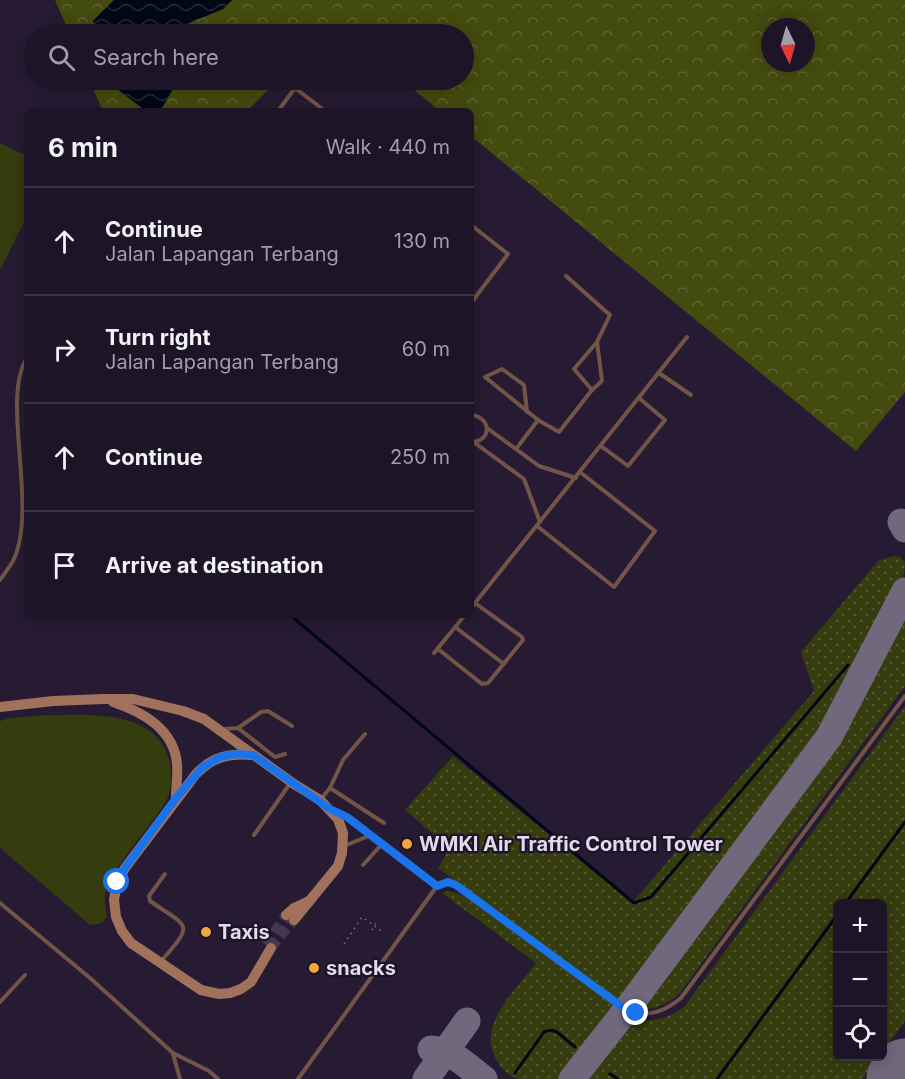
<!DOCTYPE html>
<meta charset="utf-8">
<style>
:root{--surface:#1d1427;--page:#2a2133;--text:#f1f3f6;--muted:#a09ea7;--line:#3b3344}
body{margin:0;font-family:Inter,sans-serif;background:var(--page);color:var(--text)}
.controls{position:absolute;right:18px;bottom:18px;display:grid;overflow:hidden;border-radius:9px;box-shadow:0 3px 15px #0003}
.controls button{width:54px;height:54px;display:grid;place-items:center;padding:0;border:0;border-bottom:2px solid var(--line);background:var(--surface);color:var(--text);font:30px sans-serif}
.compass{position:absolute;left:761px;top:18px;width:54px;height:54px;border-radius:50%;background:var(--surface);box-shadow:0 3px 15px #0003;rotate:175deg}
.stop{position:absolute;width:18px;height:18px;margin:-14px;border:4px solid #1a73e8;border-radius:50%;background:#fff}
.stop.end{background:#1a73e8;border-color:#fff;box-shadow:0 2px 6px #0008}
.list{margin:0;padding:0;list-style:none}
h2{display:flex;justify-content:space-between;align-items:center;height:78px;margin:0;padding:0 24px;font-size:26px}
h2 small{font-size:20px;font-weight:400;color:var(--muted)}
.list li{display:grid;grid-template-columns:39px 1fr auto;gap:18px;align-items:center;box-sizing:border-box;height:108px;padding:0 24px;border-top:2px solid var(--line)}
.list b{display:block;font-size:22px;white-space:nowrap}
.list p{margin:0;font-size:20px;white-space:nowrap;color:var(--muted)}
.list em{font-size:20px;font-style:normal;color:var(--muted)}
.icon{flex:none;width:33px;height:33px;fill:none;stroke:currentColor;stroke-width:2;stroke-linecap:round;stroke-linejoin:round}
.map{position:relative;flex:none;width:905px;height:1079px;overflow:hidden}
.search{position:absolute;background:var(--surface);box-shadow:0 3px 15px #0003;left:24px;top:24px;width:450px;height:66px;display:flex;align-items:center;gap:15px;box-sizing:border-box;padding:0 21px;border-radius:33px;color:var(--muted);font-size:22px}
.panel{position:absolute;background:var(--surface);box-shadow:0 3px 15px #0003;left:24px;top:108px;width:450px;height:510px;border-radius:9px}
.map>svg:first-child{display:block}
.grass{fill:url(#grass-dots)}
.forest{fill:url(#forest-crowns);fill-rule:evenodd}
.park{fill:#353c0e}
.water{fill:url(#water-waves)}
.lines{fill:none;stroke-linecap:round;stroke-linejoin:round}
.stream{stroke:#000816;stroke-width:3}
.taxiway{stroke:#72687e;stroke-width:27}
.runway{stroke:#72687e;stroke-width:69}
.secondary-tunnel{stroke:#43384f;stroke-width:10;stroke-dasharray:10 5;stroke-linecap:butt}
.path{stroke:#796f84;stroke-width:1.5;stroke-dasharray:1.5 4.5;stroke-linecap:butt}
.lane{stroke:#735548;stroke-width:4}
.secondary{stroke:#a1715c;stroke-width:10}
.route{stroke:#1a73e8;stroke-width:8}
.poi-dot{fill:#f2a540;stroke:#1e1229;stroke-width:2}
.labels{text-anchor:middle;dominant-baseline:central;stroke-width:4.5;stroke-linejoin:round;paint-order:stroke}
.poi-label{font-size:20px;font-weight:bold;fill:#e2daeb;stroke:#1e1229;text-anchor:start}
</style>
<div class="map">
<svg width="905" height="1079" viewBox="0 0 905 1079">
<defs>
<pattern id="grass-dots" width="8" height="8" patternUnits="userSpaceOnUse" patternTransform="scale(1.5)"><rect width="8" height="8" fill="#353c0e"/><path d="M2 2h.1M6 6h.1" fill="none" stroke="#525831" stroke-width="1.8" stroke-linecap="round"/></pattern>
<pattern id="forest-crowns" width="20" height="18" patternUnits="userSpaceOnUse" patternTransform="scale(1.5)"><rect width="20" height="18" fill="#434b0f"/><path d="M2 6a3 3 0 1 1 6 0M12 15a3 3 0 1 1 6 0" fill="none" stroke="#5e6432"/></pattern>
<pattern id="water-waves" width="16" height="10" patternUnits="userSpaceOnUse" patternTransform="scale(1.5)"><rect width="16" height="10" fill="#000816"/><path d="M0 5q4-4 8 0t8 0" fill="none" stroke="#252b38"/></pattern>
</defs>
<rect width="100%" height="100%" fill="#271b34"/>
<!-- grass -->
<g class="grass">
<path d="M893,556L900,557L905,562C905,589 886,616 874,640C858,674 841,707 821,739L624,1004L438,868L448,851L447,846L405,810L453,756L632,903L814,691L801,652L878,561Z"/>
<path d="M905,609V686L679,994C666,1005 655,1010 638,1009L833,746L847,724Z"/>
<path d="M905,706V1021L883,1051L882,904H838V1056L879,1057L862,1079H589L632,1020C655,1021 665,1020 684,1007Z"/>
<path d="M448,891L457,893L471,901L618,1008L565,1079C550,1079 533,1079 519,1079C511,1078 502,1069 498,1062C474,1025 516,991 536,963L442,893Z"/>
</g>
<!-- forest -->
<g class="forest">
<path d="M55,0H114L93,21L97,34H70Z"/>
<path d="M232,0H905V392L856,451L471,136V111H440L402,80H464V34H347L333,24L322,34H162L223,9ZM770,27H806V63H770Z"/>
<path d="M89,80H110L112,85L146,111H103Z"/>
<path d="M175,80H278L247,111H160L177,82Z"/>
</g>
<!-- park -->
<g class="park">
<path d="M0,143L27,156V216L0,270Z"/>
<path d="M46,715C89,715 158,708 170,763C172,776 172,792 165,803C152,825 108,872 105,894C104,902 106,910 107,917L102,923L90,925L0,848V721L10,718Z"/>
</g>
<!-- water -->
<g class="water">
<path d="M114,0H232L223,9L162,34H97L93,21Z"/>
<path d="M110,80H175L177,82L160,111H146L112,85Z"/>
</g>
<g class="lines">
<!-- stream -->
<g class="stream">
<path d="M25,388L27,390"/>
<path d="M290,615L634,903L651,897L848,665"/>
<path d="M845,904L905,822"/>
<path d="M515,1073L544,1032L550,1030L557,1032L575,1047"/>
<path d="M610,1074L618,1079"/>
<path d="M717,1079L838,914"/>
</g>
<!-- taxiway -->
<g class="taxiway">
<path d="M901,522L905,529"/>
<path d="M431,1049C453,1051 467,1066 484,1079"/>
<path d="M426,1079L467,1021"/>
<path d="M572,1079L627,1009L829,737L905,591"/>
</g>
<!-- runway -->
<path class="runway" d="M901,1079L905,1073"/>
<!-- secondary-tunnel -->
<g class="secondary-tunnel">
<path d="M266,945L286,915"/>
<path d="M271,948L294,920"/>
</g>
<!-- path -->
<g class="path">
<path d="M372,930L378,920"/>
<path d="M344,944L362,917L384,933"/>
</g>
<!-- lane -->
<g class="lane">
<path d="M278,111L295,88L325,111"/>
<path d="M471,225L508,254L471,303"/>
<path d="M566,276L610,315L597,342"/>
<path d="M597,342L602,381L592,390L574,369Z"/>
<path d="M659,373L691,395"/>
<path d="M527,412L524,385L502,369L485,377L538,420"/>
<path d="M471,415C492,417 492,442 471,442"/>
<path d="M487,428L539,466L576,478"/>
<path d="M475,443L524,479L540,522"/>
<path d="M601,446L628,466L665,420L639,398"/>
<path d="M516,449L538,420L559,432L592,390"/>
<path d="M537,526L614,587L655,531L580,472"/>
<path d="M0,580C4,574 9,568 13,561C39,508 0,399 27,358"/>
<path d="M471,608L687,337"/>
<path d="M455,627L504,664"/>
<path d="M438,649L482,684L488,683L523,640L522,637L475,603"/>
<path d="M434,653L465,615"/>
<path d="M238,728L275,757L285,754"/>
<path d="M224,729L238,728L261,712L268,711L292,726"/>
<path d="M330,788L384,823"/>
<path d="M321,799L330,788L343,760L365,734"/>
<path d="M334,810L365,830L437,886"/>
<path d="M254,835L291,782"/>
<path d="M344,846L371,835"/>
<path d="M363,865L382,844"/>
<path d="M0,903L90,978L173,1053L209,1071L218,1079"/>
<path d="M162,960C196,922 187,927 150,901L149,896L165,874"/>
<path d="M0,1002L25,975"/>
<path d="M173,1054L180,1079"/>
<path d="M298,1079L437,886C444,881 448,882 456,885L627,1009C648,1018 664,1012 681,998L905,696"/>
</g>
<!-- secondary -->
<g class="secondary">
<path d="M113,702C143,712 174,729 177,764C178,775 176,787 176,798"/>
<path d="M0,707L53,701L103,699H133L183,711L204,719L294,784L320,800L338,819L343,833L342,853L338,866L294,920"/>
<path d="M252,755C229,753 212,757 196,774L125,868L117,882L114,900L116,917L122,931L131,943L201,990L219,994L230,993L241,989L251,982L271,948"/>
<path d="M286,915L294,908L309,901"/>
</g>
</g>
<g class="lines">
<!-- route -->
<path class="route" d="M117,882L125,868L176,798L203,767L220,757L236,754L253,755L330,809L347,817L437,886L448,882L456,885L621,1006L636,1013"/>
</g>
<!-- markers -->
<g class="poi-dot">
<circle cx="407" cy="844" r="6"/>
<circle cx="206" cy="932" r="6"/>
<circle cx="314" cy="968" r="6"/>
</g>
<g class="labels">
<!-- poi labels -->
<g class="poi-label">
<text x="419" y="844">WMKI Air Traffic Control Tower</text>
<text x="218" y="932">Taxis</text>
<text x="326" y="968">snacks</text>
</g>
</g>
</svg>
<div class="controls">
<button>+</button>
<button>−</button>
<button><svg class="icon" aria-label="locate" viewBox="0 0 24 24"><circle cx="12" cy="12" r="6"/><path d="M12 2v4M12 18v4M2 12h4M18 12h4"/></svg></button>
</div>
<svg class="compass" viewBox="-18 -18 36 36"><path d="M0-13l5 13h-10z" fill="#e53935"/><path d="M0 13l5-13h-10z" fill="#a09ea7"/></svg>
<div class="stop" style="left:117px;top:882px"></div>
<div class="stop end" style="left:636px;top:1013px"></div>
<div class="search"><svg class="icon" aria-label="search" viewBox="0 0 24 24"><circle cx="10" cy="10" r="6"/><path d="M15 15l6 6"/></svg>Search here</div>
<section class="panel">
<h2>6 min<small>Walk · 440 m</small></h2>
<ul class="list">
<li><svg class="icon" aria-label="ahead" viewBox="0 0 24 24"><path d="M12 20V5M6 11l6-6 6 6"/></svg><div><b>Continue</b><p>Jalan Lapangan Terbang</p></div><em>130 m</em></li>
<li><svg class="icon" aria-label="right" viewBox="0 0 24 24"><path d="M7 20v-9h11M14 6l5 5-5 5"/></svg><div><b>Turn right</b><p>Jalan Lapangan Terbang</p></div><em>60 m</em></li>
<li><svg class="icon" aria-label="ahead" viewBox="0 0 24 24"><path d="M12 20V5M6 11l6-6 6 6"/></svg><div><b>Continue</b></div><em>250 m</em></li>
<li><svg class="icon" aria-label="arrive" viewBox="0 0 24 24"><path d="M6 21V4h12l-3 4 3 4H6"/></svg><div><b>Arrive at destination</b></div></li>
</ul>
</section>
</div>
